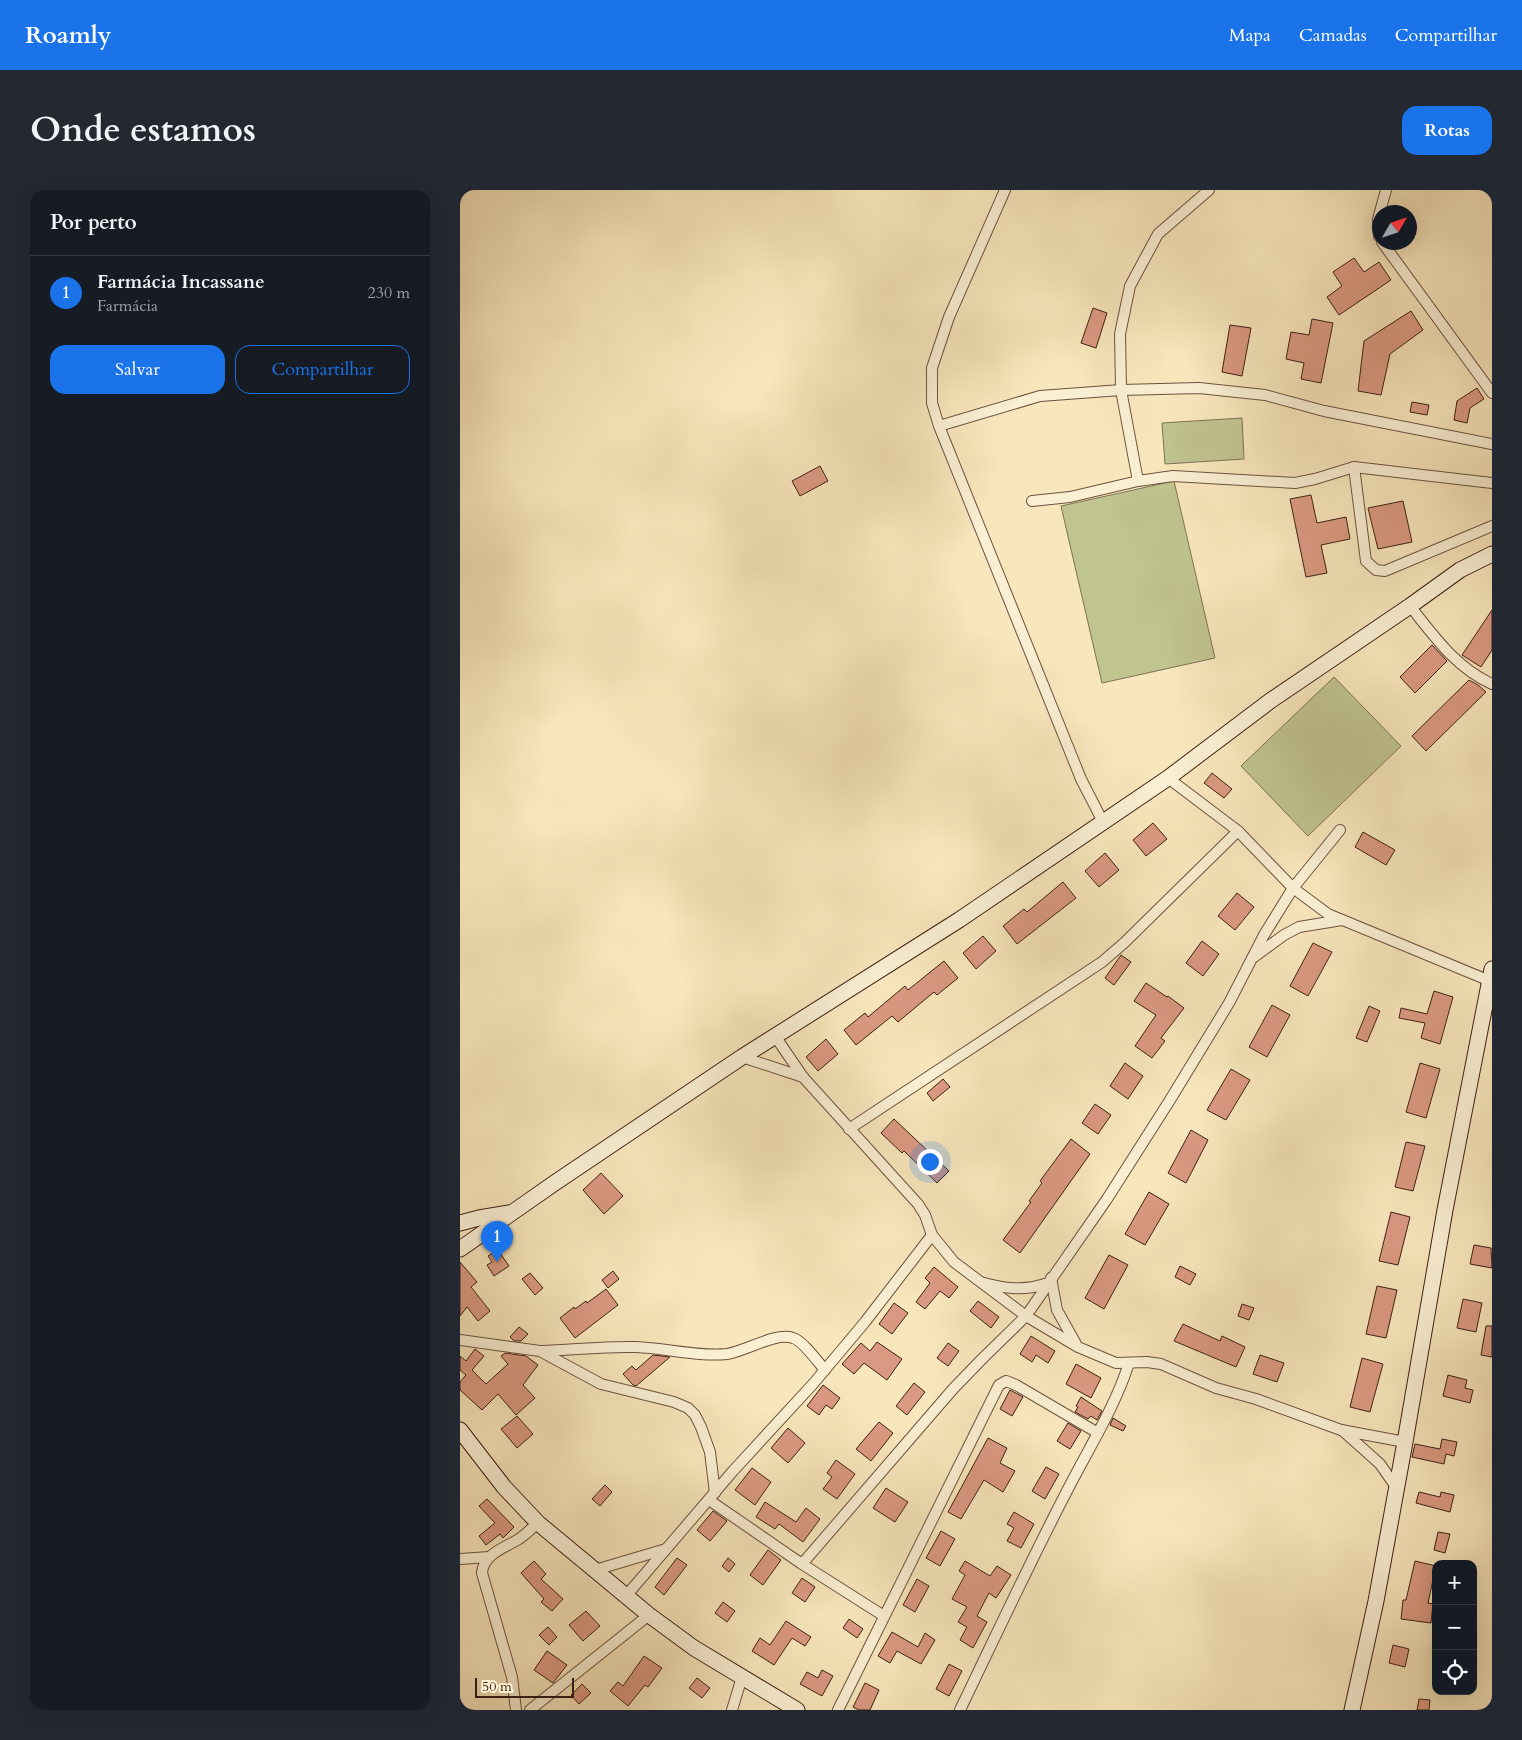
<!DOCTYPE html>
<html lang="pt">
<meta charset="utf-8">
<style>
:root{--surface:#171b24;--page:#242831;--text:#f1f3f6;--muted:#9ea1a6;--line:#363941;--accent:#1a73e8}
body{margin:0;font-family:Cardo,serif;background:var(--page);color:var(--text)}
.controls{position:absolute;right:15px;bottom:15px;display:grid;overflow:hidden;border-radius:10px;box-shadow:0 5px 20px #0002}
.controls button{width:45px;height:45px;display:grid;place-items:center;padding:0;border:0;border-bottom:1px solid var(--line);background:var(--surface);color:var(--text);font:25px sans-serif}
.compass{position:absolute;left:912px;top:15px;width:45px;height:45px;border-radius:50%;background:var(--surface);box-shadow:0 5px 20px #0002;rotate:51deg}
.scale{position:absolute;left:15px;bottom:12px;width:99px;box-sizing:border-box;padding-left:5px;border:2px solid #3d2014;border-top:0;font-size:14px;line-height:18px;white-space:nowrap;color:#3d2014;-webkit-text-stroke:4px #faefd3;paint-order:stroke}
.you{position:absolute;left:469px;top:971px;width:18px;height:18px;margin:-12px;border:4px solid #fff;border-radius:50%;background:#1a73e8;box-shadow:0 0 0 8px #1a73e833}
.badge{display:grid;place-items:center;width:32px;height:32px;border-radius:50%;background:var(--accent);color:#fff;font-size:16px;font-weight:700}
.pin{position:absolute;translate:-50% -41px;filter:drop-shadow(0 1px 2px #0008)}
.pin::after{content:'';position:absolute;top:26px;width:18px;height:15px;background:inherit;clip-path:polygon(0 0,100% 0,50% 100%)}
.list{margin:0;padding:0;list-style:none}
h2{display:flex;justify-content:space-between;align-items:center;height:65px;margin:0;padding:0 20px;font-size:21px}
h2 small{font-size:16px;font-weight:400;color:var(--muted)}
.list li{display:grid;grid-template-columns:32px 1fr auto;gap:15px;align-items:center;box-sizing:border-box;height:75px;padding:0 20px;border-top:1px solid var(--line)}
.list b{display:block;font-size:19px;white-space:nowrap}
.list p{margin:0;font-size:16px;white-space:nowrap;color:var(--muted)}
.list em{font-size:16px;font-style:normal;color:var(--muted)}
.actions{display:flex;gap:10px;padding:15px 20px}
.actions a{flex:1;padding:11px 0;border:1px solid var(--accent);border-radius:15px;text-align:center;font-size:18px;color:var(--accent)}
.actions .main{background:var(--accent);color:#fff}
.icon{flex:none;width:28px;height:28px;fill:none;stroke:currentColor;stroke-width:2;stroke-linecap:round;stroke-linejoin:round}
.map{position:relative;flex:none;width:1032px;height:1520px;overflow:hidden;border-radius:15px}
header{display:flex;align-items:center;gap:30px;box-sizing:border-box;height:70px;padding:0 25px;background:var(--accent);color:#fff}
header strong{font-size:24px}
nav{display:flex;gap:28px;margin-inline-start:auto;font-size:18px}
.intro{display:flex;align-items:center;justify-content:space-between;box-sizing:border-box;height:120px;padding:0 30px}
h1{margin:0;font-size:35px}
.button{padding:12px 22px;border-radius:15px;background:var(--accent);color:#fff;font-size:18px;font-weight:700}
main{display:flex;gap:30px;padding:0 30px}
aside{flex:1;background:var(--surface);border-radius:15px;box-shadow:0 5px 20px #0002}
.map>svg:first-child{display:block}
.green{fill:#c0c48f;stroke:#7e7252}
.building{fill:#da9982;stroke:#3d2014}
.lines{fill:none;stroke-linecap:round;stroke-linejoin:round}
.street-casing{stroke:#6c523e;stroke-width:12}
.secondary-casing{stroke:#3d2014;stroke-width:17}
.street{stroke:#faefd3;stroke-width:10}
.secondary{stroke:#faefd3;stroke-width:15}
</style>
<header>
<strong>Roamly</strong>
<nav><a>Mapa</a><a>Camadas</a><a>Compartilhar</a></nav>
</header>
<div class="intro"><h1>Onde estamos</h1><a class="button">Rotas</a></div>
<main>
<aside>
<h2>Por perto<small></small></h2>
<ul class="list">
<li><span class="badge">1</span><div><b>Farmácia Incassane</b><p>Farmácia</p></div><em>230 m</em></li>
</ul>
<div class="actions"><a class="main">Salvar</a><a>Compartilhar</a></div>
</aside>
<div class="map">
<svg width="1032" height="1520" viewBox="0 0 1032 1520">
<rect width="100%" height="100%" fill="#f8e6bc"/>
<filter id="stains"><feTurbulence type="fractalNoise" baseFrequency=".004" numOctaves="4"/><feColorMatrix values="0 0 0 0 .2 0 0 0 0 .09 0 0 0 0 .02 0 0 0 .5 -.17"/></filter>
<radialGradient id="worn" r=".72"><stop offset=".6" stop-color="#630" stop-opacity="0"/><stop offset="1" stop-color="#630" stop-opacity=".3"/></radialGradient>
<!-- green -->
<g class="green">
<path d="M782,228L784,269L705,274L702,233Z"/>
<path d="M714,291L755,468L642,493L601,316Z"/>
<path d="M874,487L941,556L848,646L781,576Z"/>
</g>
<!-- building -->
<g class="building">
<path d="M894,68L904,82L919,72L931,90L879,125L867,107L882,96L873,82Z"/>
<path d="M633,118L647,123L636,158L621,153Z"/>
<path d="M951,121L963,140L930,164L921,205L898,201L904,151Z"/>
<path d="M852,129L873,133L861,193L841,189L844,173L826,169L831,142L849,145Z"/>
<path d="M770,135L791,138L782,186L762,182Z"/>
<path d="M1017,198L1024,209L1010,218L1007,233L994,230L997,211Z"/>
<path d="M952,212L969,215L967,225L950,222Z"/>
<path d="M360,276L368,291L340,306L332,291Z"/>
<path d="M851,305L857,333L886,327L890,349L861,355L867,383L846,387L830,309Z"/>
<path d="M943,311L952,352L918,359L908,318Z"/>
<path d="M1032,420V460L1021,477L1002,465Z"/>
<path d="M972,455L987,471L955,503L940,487Z"/>
<path d="M1009,490L1018,495L1026,502L966,561L952,546Z"/>
<path d="M752,583L772,599L764,608L744,593Z"/>
<path d="M693,633L707,649L686,666L673,650Z"/>
<path d="M903,642L935,660L926,675L895,657Z"/>
<path d="M645,663L659,680L639,697L625,681Z"/>
<path d="M603,692L616,708L557,754L543,736L564,719L567,722Z"/>
<path d="M777,703L794,717L775,740L758,726Z"/>
<path d="M523,746L536,761L516,779L503,763Z"/>
<path d="M742,751L759,764L743,786L726,773Z"/>
<path d="M853,753L872,762L848,806L830,796Z"/>
<path d="M661,765L671,772L654,795L645,788Z"/>
<path d="M484,771L498,788L477,805L474,802L438,832L432,826L396,855L384,840L405,823L408,827L445,796L448,800Z"/>
<path d="M686,793L707,807L708,806L724,818L701,848L705,851L692,868L675,856L696,825L674,811Z"/>
<path d="M974,801L993,807L980,854L961,848L965,833L939,828L941,818L967,824Z"/>
<path d="M812,815L830,825L807,867L789,857Z"/>
<path d="M909,816L920,821L907,852L896,848Z"/>
<path d="M366,849L378,864L358,881L346,867Z"/>
<path d="M665,873L683,886L668,909L650,896Z"/>
<path d="M960,873L980,879L966,928L946,922Z"/>
<path d="M771,879L790,890L766,930L747,920Z"/>
<path d="M483,889L490,897L473,911L467,903Z"/>
<path d="M635,914L651,925L638,944L622,933Z"/>
<path d="M434,929L489,981L477,993L444,961L442,963L421,943Z"/>
<path d="M731,940L748,950L726,993L708,983Z"/>
<path d="M611,949L630,964L560,1063L543,1050L571,1012L569,1011L582,993L580,991Z"/>
<path d="M946,952L965,956L953,1001L935,997Z"/>
<path d="M141,983L163,1006L144,1024L123,1000Z"/>
<path d="M689,1002L709,1014L685,1055L665,1044Z"/>
<path d="M931,1022L950,1027L938,1075L919,1071Z"/>
<path d="M1014,1055L1031,1058L1032,1078L1010,1074Z"/>
<path d="M38,1060L49,1076L34,1086L27,1075L32,1072L28,1066Z"/>
<path d="M649,1065L668,1075L644,1119L625,1108Z"/>
<path d="M0,1072L17,1092L11,1097L30,1121L18,1131L7,1117L0,1126Z"/>
<path d="M720,1076L736,1084L730,1095L715,1087Z"/>
<path d="M474,1077L498,1097L489,1108L480,1101L465,1119L456,1112L470,1093L465,1088Z"/>
<path d="M153,1081L159,1089L148,1098L142,1090Z"/>
<path d="M70,1083L83,1098L75,1105L62,1089Z"/>
<path d="M917,1096L937,1100L926,1148L906,1144Z"/>
<path d="M146,1099L158,1115L115,1148L100,1128L114,1117L115,1119L126,1111L127,1113Z"/>
<path d="M1003,1109L1022,1113L1016,1142L997,1138Z"/>
<path d="M518,1111L539,1127L531,1138L510,1121Z"/>
<path d="M434,1113L448,1123L432,1144L419,1134Z"/>
<path d="M782,1114L794,1118L789,1130L778,1126Z"/>
<path d="M723,1134L760,1151L762,1146L785,1157L776,1177L714,1151Z"/>
<path d="M1026,1136H1032V1167L1021,1165Z"/>
<path d="M59,1137L68,1144L61,1151H54L50,1147Z"/>
<path d="M571,1146L595,1161L588,1173L576,1165L572,1172L560,1164Z"/>
<path d="M417,1152L442,1169L427,1190L404,1173L394,1184L382,1174L401,1153L410,1161Z"/>
<path d="M488,1153L499,1161L488,1176L477,1168Z"/>
<path d="M15,1159L24,1166L12,1180L26,1194L48,1174L41,1166L45,1163L66,1166L78,1175L63,1195L75,1208L56,1225L38,1204L22,1220L0,1200V1192L6,1185L0,1180V1166L6,1171Z"/>
<path d="M193,1165L210,1167L176,1196L173,1195L163,1184L172,1176L176,1180Z"/>
<path d="M800,1165L824,1173L817,1192L793,1184Z"/>
<path d="M902,1168L923,1174L910,1222L890,1217Z"/>
<path d="M616,1174L641,1188L631,1208L606,1194Z"/>
<path d="M988,1185L1007,1190L1005,1198L1013,1200L1010,1213L983,1206Z"/>
<path d="M454,1193L465,1202L447,1225L436,1216Z"/>
<path d="M363,1195L380,1208L372,1219L366,1215L359,1225L347,1216Z"/>
<path d="M550,1200L563,1207L552,1226L540,1219Z"/>
<path d="M621,1207L642,1221L637,1230L631,1226L628,1229L615,1222L618,1217L616,1216Z"/>
<path d="M57,1226L73,1244L57,1258L41,1239Z"/>
<path d="M653,1228L666,1236L663,1241L650,1235Z"/>
<path d="M419,1232L433,1243L411,1271L396,1259Z"/>
<path d="M608,1233L621,1241L610,1259L597,1251Z"/>
<path d="M328,1238L345,1253L328,1273L311,1258Z"/>
<path d="M528,1248L547,1258L540,1273L555,1281L543,1302L524,1290L501,1329L488,1322Z"/>
<path d="M982,1249L997,1252L994,1266L986,1264L984,1274L952,1267L955,1254L980,1259Z"/>
<path d="M376,1270L395,1284L377,1309L363,1299L372,1287L367,1283Z"/>
<path d="M586,1277L599,1284L585,1309L572,1301Z"/>
<path d="M292,1278L311,1292L295,1315L275,1300Z"/>
<path d="M145,1295L152,1302L140,1316L132,1309Z"/>
<path d="M426,1298L448,1312L435,1332L413,1318Z"/>
<path d="M959,1302L980,1307L981,1302L994,1305L990,1322L956,1313Z"/>
<path d="M27,1309L54,1337L43,1348L40,1344L26,1355L19,1346L35,1333L19,1316Z"/>
<path d="M305,1312L336,1332L346,1318L360,1329L343,1352L319,1334L315,1339L296,1327Z"/>
<path d="M253,1321L267,1331L250,1351L237,1340Z"/>
<path d="M554,1322L574,1334L561,1358L547,1351L554,1338L547,1334Z"/>
<path d="M481,1341L495,1349L480,1376L466,1368Z"/>
<path d="M978,1342L990,1344L985,1363L974,1360Z"/>
<path d="M308,1360L321,1370L303,1395L290,1385Z"/>
<path d="M217,1368L227,1375L204,1405L195,1397Z"/>
<path d="M268,1368L275,1374L269,1382L262,1376Z"/>
<path d="M74,1371L86,1384L81,1389L103,1409L92,1421L81,1412L84,1409L61,1383Z"/>
<path d="M505,1371L530,1386L537,1376L551,1385L536,1408L529,1403L517,1426L527,1432L513,1458L500,1450L507,1437L498,1432L507,1417L492,1409L505,1385L499,1381Z"/>
<path d="M955,1371L976,1376L968,1413L973,1414L971,1433L941,1429L943,1410H946Z"/>
<path d="M342,1388L355,1397L345,1412L332,1403Z"/>
<path d="M457,1389L469,1396L455,1422L443,1415Z"/>
<path d="M263,1412L275,1421L267,1432L255,1423Z"/>
<path d="M126,1421L140,1436L123,1451L109,1435Z"/>
<path d="M389,1429L403,1439L397,1448L383,1438Z"/>
<path d="M326,1431L351,1447L345,1456L332,1448L314,1475L292,1461L300,1448L310,1455Z"/>
<path d="M88,1437L97,1447L89,1455L79,1445Z"/>
<path d="M432,1442L458,1457L465,1443L475,1450L461,1474L437,1461L430,1473L418,1466Z"/>
<path d="M933,1455L949,1459L945,1477L929,1473Z"/>
<path d="M87,1461L107,1475L93,1493L74,1480Z"/>
<path d="M184,1466L202,1478L188,1497L185,1495L168,1516L150,1501L158,1492L163,1496Z"/>
<path d="M489,1474L502,1481L489,1506L476,1499Z"/>
<path d="M362,1480L373,1486L362,1506L340,1494L347,1482L358,1488Z"/>
<path d="M237,1488L250,1498L242,1508L229,1498Z"/>
<path d="M405,1493L419,1500L410,1520H399L393,1517Z"/>
<path d="M122,1494L131,1503L119,1514L111,1505Z"/>
<path d="M959,1509L970,1510L969,1520H957Z"/>
</g>
<g class="lines">
<!-- street casing -->
<g class="street-casing">
<g id="street">
<path d="M545,0L489,127L472,178V213L479,236L621,589L643,632"/>
<path d="M919,46L918,29L926,0"/>
<path d="M922,52L1032,203"/>
<path d="M479,236L580,206L661,200L739,198L805,205L864,221L1032,254"/>
<path d="M894,277L906,371L916,380L925,381L1032,336"/>
<path d="M678,291L661,200L660,144L670,96L698,44L749,0"/>
<path d="M572,311L610,307L678,291L713,286L835,293L855,289L894,277L1032,293"/>
<path d="M950,416C974,446 996,478 1032,494"/>
<path d="M708,588L778,641L833,698L868,724L1030,791"/>
<path d="M794,767L824,745L839,737L882,730"/>
<path d="M315,846L343,887L458,1014L465,1025L472,1045L494,1072L566,1126L618,1157L656,1173L687,1172L701,1174L756,1198L796,1209L881,1240L945,1252"/>
<path d="M282,867L343,887"/>
<path d="M389,939L642,772L664,753L778,641"/>
<path d="M591,1088L597,1120L616,1154"/>
<path d="M524,1093C547,1099 566,1101 588,1093"/>
<path d="M0,1150L80,1161L141,1194L214,1212L228,1218L235,1225L241,1237L250,1262L255,1303"/>
<path d="M81,1161C113,1160 145,1156 176,1157C206,1158 237,1167 267,1164C287,1161 315,1142 333,1148C342,1150 358,1172 365,1180"/>
<path d="M882,1240L920,1274L936,1297"/>
<path d="M249,1310L342,1374L424,1426"/>
<path d="M0,1369L29,1367"/>
<path d="M342,1374L493,1199L522,1169L566,1126L647,1009L710,910L769,813L804,745L833,698L880,640"/>
<path d="M135,1380L206,1359"/>
<path d="M166,1406L273,1281L353,1194L405,1132L472,1045"/>
<path d="M56,1520L52,1487L22,1383C23,1364 46,1357 59,1349C66,1344 72,1338 78,1333"/>
<path d="M70,1520L189,1425"/>
<path d="M272,1520L282,1487"/>
<path d="M378,1520L539,1195L546,1191L556,1195L638,1243"/>
<path d="M500,1520C536,1445 571,1370 609,1297C630,1256 655,1217 669,1173"/>
</g>
</g>
<!-- secondary casing -->
<g class="secondary-casing">
<g id="secondary">
<path d="M0,1033L19,1028L49,1023"/>
<path d="M0,1059L96,992L282,867L499,730L708,588L810,511L950,416L1000,380L1032,364"/>
<path d="M0,1240L44,1297L78,1333L189,1425L234,1458L337,1520"/>
<path d="M892,1520L916,1411L945,1252L985,1020L1032,779"/>
</g>
</g>
<!-- street -->
<use href="#street" class="street"/>
<!-- secondary -->
<use href="#secondary" class="secondary"/>
</g>
<rect width="100%" height="100%" filter="url(#stains)"/>
<rect width="100%" height="100%" fill="url(#worn)"/>
</svg>
<div class="controls">
<button>+</button>
<button>−</button>
<button><svg class="icon" aria-label="locate" viewBox="0 0 24 24"><circle cx="12" cy="12" r="6"/><path d="M12 2v4M12 18v4M2 12h4M18 12h4"/></svg></button>
</div>
<svg class="compass" viewBox="-18 -18 36 36"><path d="M0-13l5 13h-10z" fill="#e53935"/><path d="M0 13l5-13h-10z" fill="#9ea1a6"/></svg>
<div class="scale">50 m</div>
<div class="you"></div>
<div class="pin badge" style="left:37px;top:1072px">1</div>
</div>
</main>
